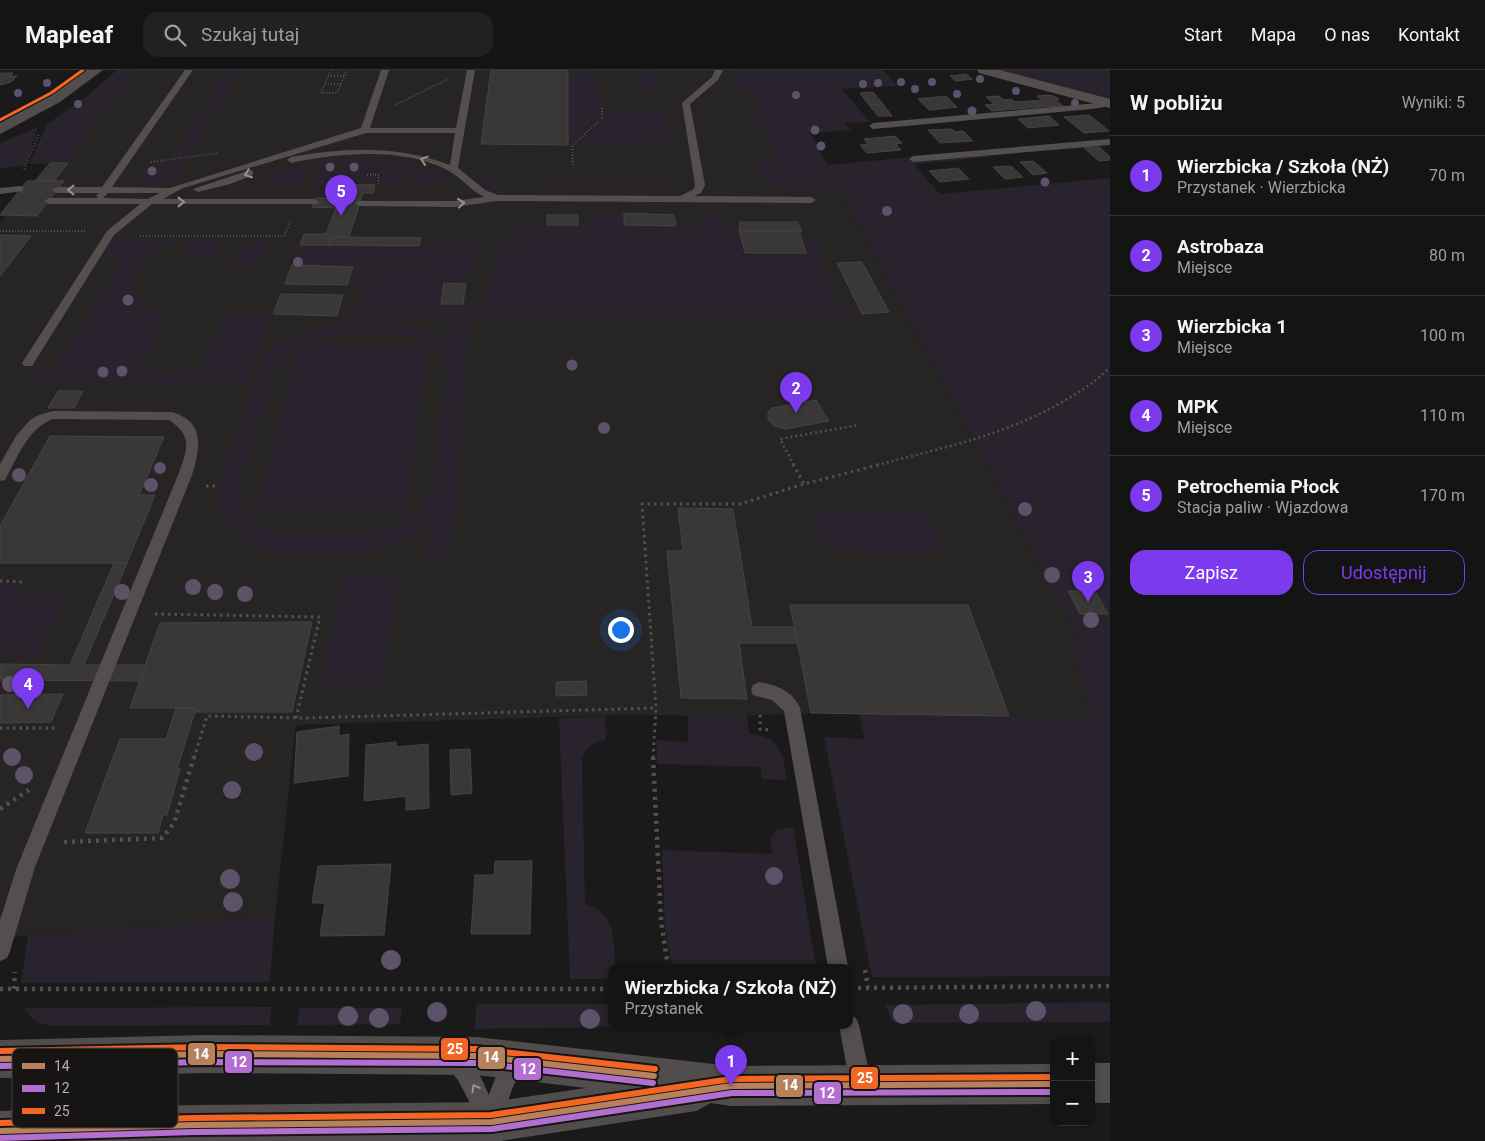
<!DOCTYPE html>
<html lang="pl">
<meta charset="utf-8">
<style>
:root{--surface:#141414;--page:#212122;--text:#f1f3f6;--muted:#9d9ea0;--line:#333334;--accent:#7c3aed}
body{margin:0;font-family:Roboto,sans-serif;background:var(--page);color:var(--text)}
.controls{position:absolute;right:15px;bottom:15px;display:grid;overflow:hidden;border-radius:10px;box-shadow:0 2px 8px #0003}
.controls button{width:45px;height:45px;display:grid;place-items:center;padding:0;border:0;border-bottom:1px solid var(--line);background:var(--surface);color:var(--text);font:25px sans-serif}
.you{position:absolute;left:620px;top:559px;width:18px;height:18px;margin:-12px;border:4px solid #fff;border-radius:50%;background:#1a73e8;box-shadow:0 0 0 8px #1a73e833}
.badge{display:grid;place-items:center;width:32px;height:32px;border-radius:50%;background:var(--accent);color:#fff;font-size:16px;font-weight:700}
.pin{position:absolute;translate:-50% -41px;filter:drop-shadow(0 1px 2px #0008)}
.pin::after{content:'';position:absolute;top:26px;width:18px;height:15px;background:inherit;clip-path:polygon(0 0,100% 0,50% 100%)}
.popup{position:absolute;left:608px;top:894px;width:245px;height:65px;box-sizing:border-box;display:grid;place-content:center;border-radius:10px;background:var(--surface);filter:drop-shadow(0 1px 4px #0005);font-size:16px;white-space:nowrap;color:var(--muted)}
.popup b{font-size:19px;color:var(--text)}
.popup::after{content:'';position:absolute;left:50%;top:100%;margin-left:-10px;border:10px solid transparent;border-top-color:var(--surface)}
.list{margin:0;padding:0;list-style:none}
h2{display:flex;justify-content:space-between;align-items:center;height:65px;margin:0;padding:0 20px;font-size:21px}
h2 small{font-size:16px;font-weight:400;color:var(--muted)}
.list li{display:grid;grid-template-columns:32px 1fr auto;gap:15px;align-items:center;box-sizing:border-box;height:80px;padding:0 20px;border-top:1px solid var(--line)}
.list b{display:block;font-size:19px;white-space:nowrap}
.list p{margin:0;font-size:16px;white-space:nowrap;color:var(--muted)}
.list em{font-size:16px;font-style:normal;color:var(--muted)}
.actions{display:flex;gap:10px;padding:15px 20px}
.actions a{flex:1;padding:11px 0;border:1px solid var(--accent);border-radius:15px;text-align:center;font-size:18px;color:var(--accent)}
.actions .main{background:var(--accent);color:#fff}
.icon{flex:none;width:28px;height:28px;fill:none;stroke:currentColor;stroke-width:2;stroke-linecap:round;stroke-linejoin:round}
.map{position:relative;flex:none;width:1110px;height:1071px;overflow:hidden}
header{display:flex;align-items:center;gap:30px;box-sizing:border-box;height:70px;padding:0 25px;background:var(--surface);border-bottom:1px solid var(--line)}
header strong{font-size:24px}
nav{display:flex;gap:28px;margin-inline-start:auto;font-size:18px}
.search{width:350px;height:45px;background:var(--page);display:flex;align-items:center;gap:12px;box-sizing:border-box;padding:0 18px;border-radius:15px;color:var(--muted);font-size:19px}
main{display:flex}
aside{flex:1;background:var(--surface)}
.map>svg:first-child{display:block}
.built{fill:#272424}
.green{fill:#28232c;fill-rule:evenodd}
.building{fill:#3a3737;stroke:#474343}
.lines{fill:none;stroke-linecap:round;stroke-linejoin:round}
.path-far3{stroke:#555050;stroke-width:2;stroke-dasharray:1 2;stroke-linecap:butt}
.path-far2{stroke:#555050;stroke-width:2.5;stroke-dasharray:2 3;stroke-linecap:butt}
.path-far1{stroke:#555050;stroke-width:3;stroke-dasharray:2.5 4;stroke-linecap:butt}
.path{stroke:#555050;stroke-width:4.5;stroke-dasharray:3 5;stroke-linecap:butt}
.lane{fill:#544f4e;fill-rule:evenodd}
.street{fill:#544f4e;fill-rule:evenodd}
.secondary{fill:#514d4c;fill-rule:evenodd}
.bus-1-casing{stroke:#171514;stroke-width:10}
.bus-2-casing{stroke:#171514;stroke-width:10}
.bus-3-far1-casing{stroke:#171514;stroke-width:5}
.bus-3-casing{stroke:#171514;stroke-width:10}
.bus-1{stroke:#b6815c;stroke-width:6}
.bus-2{stroke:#b36fd0;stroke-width:6}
.bus-3-far1{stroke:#f26522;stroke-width:3}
.bus-3{stroke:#f26522;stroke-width:6}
.tree{fill:#5c5269}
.oneway{stroke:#9d908e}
.key{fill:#171514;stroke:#494241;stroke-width:1}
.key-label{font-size:14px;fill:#bcacaa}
.line-badge{stroke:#171514;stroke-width:2}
.badge-label{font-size:14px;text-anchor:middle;font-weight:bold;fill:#fff}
</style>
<header>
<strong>Mapleaf</strong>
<div class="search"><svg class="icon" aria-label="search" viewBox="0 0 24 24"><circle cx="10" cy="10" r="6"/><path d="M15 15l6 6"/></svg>Szukaj tutaj</div>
<nav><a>Start</a><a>Mapa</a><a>O nas</a><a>Kontakt</a></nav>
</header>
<main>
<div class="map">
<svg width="1110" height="1071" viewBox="0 0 1110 1071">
<rect width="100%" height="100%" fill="#1b1a1a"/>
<!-- built -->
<path class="built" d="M128,0H778L827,95L1079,567L1071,568L1092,648L811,643L747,646L621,645L296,655L275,846L0,868V153L6,146L0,145V143L27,111H35Z"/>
<!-- green -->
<g class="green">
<path d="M117,0H139L66,93L29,94L47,54L86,27Z"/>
<path d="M227,0H241L189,87H172Z"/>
<path d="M568,0H598L600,47H595L594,52L568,75Z"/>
<path d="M632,0H658L660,17C641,22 634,20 632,0Z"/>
<path d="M730,0H883L898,16L842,19L870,52L845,53L851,60L810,63L827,95L914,87L985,84L989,87L914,94L940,124L1110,108V906L872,907L824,667L865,669L859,643L1092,648L1071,568L1079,567L840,119C813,119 785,123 760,112L755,91H778L761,57L748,56L744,48L761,47L751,20L737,19Z"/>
<path d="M995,0H1110V29H1104Z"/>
<path d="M606,39L643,40L663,45L666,50L669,68L650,74H576L600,52H606Z"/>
<path d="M38,57L26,95L0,99V73Z"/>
<path d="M328,87L394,88L423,96L401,115H380L382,104H379L380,100H388L389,97H370L368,100H376L374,103H366V106L378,107L375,115L335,114L333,117H309L320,89Z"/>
<path d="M170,90H187L173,111C162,116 147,118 137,110L136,105L140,99L166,97Z"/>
<path d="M310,91L300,117C289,117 264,122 260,109L267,103Z"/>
<path d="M427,96L446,104L444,112L428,117L406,118Z"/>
<path d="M501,107L500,118H485L478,114L483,108Z"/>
<path d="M536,108H667L677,111L678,115H546L535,113Z"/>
<path d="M589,143H624L625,155H703L708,151L706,144L718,145L739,161L745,185L806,183L801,167L823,168L819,186L839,234L866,248H341L343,239H363L362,229L365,215C384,200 409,188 432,203C437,205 440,210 444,213L441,234H487L497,169L503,170L507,174H522V163H507L508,151L522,144V154L589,155Z"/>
<path d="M113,167L179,168L174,175H156L125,227L142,228L135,241L170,242L139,296L158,297L160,300L158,305H174L180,298H200L227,243L272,245L245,313L25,311L34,299L54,298L123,187H104V183Z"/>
<path d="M192,168H217L222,173C215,188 201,192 185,190L183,187Z"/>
<path d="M255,169H269L258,191L244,195L231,193L229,191L231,183L240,179H250Z"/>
<path d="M469,169H479L472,210L444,209C421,187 377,189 358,216L347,215L353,197L292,195L300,175L433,176L435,171H469Z"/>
<path d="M450,250L470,251L451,489H425L428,452C403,486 345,483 307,482C292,482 277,483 262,479C244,474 224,458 219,439C218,432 217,424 217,417C219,403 226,390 231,377C240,350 250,322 260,295C269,281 283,270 298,264C329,250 422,245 447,271ZM398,264C425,267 442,274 446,303L434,413C419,460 356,468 313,466C268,464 231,453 244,398L279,295L289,284L300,276L254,440L407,439L429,275L302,276L330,266Z"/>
<path d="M812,439L928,440L943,482L823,481Z"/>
<path d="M344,506H399L382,616L320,615Z"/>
<path d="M0,514H23L19,523H67L39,584H0Z"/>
<path d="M688,645L747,646L749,664C781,666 782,683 787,710L762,709L760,697L657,694L656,670L688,672Z"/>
<path d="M605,646L606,670C593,673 587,676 582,688L585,834C616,842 614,870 615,897H612V909H570L559,648Z"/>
<path d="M793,757L816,897H672L665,858L662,780L772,784L770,768L777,760Z"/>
<path d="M275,846L270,912L21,913L28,866Z"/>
<path d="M1110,932V952L903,953L892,951L885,935Z"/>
<path d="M476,934H612V955H614L615,957L475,959Z"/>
<path d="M272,937L269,955L59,956C41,955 34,954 24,938Z"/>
<path d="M300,938H402L400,954L297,955Z"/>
</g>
<!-- building -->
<g class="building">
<path d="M491,0H568V75L481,74Z"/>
<path d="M0,3H13L10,6H17L11,12L0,15Z"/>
<path d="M966,4L972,9L956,11L950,6Z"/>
<path d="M873,22L883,34L869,35L860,23Z"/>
<path d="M1050,25L1056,27L1059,29L1056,30L1063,36L1039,37L1031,31L1042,30L1037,26Z"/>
<path d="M946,26L957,37L929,40L918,29Z"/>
<path d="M999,26L1004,30L1014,39L992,41L985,35L994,34L986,27Z"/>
<path d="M1011,29L1015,32L1031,31L1039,37L1014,39L1004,30Z"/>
<path d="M883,34L892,46H878L869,35Z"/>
<path d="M1089,45L1109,61L1084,63L1064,47Z"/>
<path d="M1049,46L1059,55L1028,58L1018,49Z"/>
<path d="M952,59L955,62L963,61L973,71L940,73L928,60Z"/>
<path d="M895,66L902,73L896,74L901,80L867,83L860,75L868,74L864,69Z"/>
<path d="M1099,77L1110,87V90L1099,91L1084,78Z"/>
<path d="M1033,91L1047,103L1033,105L1020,92Z"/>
<path d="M50,93H68L54,111H35Z"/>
<path d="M1011,96L1023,107L1005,109L993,97Z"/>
<path d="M958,98L969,109L940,112L929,101Z"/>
<path d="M27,111H64L37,146L0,145Z"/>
<path d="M334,114L375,115L373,123H363L349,167H331L329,175H300L304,164H326L336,138L312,137L316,128L339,129L341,123H331Z"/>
<path d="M624,143L674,145L676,156L624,155Z"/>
<rect x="547" y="145" width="31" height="10"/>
<path d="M740,152H797L802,162L739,161Z"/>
<path d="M739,161H799L806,183H745Z"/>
<path d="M0,165L31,166L0,206Z"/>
<path d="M331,167H349L421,168L419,176L329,175Z"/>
<path d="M862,192L889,242L862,244L837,193Z"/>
<path d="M292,195L353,197L347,215L285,214Z"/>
<path d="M444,213L466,214L463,234H441Z"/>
<path d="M281,224L343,225L337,246L273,244Z"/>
<path d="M58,321H83L74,338H48Z"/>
<path d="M816,330L829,351L785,359L774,356L768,349V342L772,338Z"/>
<path d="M50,366L164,367L139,425H155L127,493H0V456Z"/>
<path d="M678,438L733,439L752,557H795L797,573H739L747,629L681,628L667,481H683Z"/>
<path d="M114,493H127L84,595H146L140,611L0,610V594L70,595Z"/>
<path d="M1068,521H1095L1108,544H1080Z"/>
<path d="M790,535H968L1009,646L811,643Z"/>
<path d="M312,552L292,642H194L196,638H130L160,553Z"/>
<path d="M586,611L587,625L556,626V612Z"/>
<path d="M63,624L51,652L0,653V625Z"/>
<path d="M176,638H196L177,699H180L167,745H163L158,763H85L120,669H166Z"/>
<path d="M339,656V666L349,664L348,706L294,713L297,662Z"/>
<path d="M396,672V677L428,674L429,738L406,740V726L364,731L366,675Z"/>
<path d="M470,679L472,723L451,725L450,680Z"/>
<path d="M495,791H532L530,864H471L475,805H494Z"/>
<path d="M391,794L384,865L320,866L325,833H312L318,796Z"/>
</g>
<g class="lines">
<!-- path-far3 -->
<g class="path-far3">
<path d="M331,0L321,23H337L347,0"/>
<path d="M328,6H344"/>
<path d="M325,14H341"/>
<path d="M395,35L448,9"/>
<path d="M151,92L219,83"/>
<path d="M573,95L572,76L602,48V38"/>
<path d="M24,99L39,64"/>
<path d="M367,105L376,104"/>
<path d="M375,105H379L378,115"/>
<path d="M0,161H86"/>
<path d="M140,166H284L291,151"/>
</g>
<!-- path-far2 -->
<g class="path-far2">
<path d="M794,395L780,369L859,355"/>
<path d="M877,395C942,378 1006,365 1064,331C1082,320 1096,312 1110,297"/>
</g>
<!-- path-far1 -->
<g class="path-far1">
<path d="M793,394L804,414"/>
<path d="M206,416H217"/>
<path d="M0,511L25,512"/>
<path d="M155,544L320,547L296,648"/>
<path d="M760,645V659L770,660"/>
<path d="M0,658H55"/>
<path d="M194,688L207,646L305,648L656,638"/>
<path d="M653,688L656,638L642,434H740L804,414L882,394"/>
</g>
<!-- path -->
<g class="path">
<path d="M653,687L661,850L668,897"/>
<path d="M0,739L29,720"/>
<path d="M64,772L162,768L174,753L194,687"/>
<path d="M865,900L868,917"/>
<path d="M850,918L1110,916"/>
<path d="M0,919H612"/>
<path d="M14,919L15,902"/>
</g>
<!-- lane -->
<g class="lane">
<path d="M185,0H193L112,117L170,118L361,58L381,0H389L370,58H456L467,0H475L458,98L485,120L498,125L680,126L694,119L695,115L682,33L712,7L715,0H723L718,10L690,34L705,115L701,123L694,126L811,127L816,130L811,133L497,131L454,137L360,136L355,133L357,131H454L484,127C470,120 461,107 447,100C402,77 339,83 291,93L287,90L291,87C345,77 398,75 450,95L455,63H366L183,118L163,129H314L319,132L317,134H152L114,165L32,296H24L22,293L107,161L140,134H49L44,131L49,128H99L96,126L99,123H57L52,120L57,117H102ZM108,123H160L148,129L103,128Z"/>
<path d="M1110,32V36L1092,39L873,59L869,56L873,53Z"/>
<path d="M1110,69V75L913,92L909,89L913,86Z"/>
<path d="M250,100L253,101V105L230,114L198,122L193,119Z"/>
<path d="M20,116L23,117V121L0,124V118Z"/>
<path d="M53,341L172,342C206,352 200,379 192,405L35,797L10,881L7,888L0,891V850L17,797L178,405C187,380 194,367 169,350L53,349C28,358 17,388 5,410L0,411V394L16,366L30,350L39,345Z"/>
<path d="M759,612C776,615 793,621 800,638L848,897H828L784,641L772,630L753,625L751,620L753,615Z"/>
<path d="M850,945L856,948L859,955L872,1015L869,1023L861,1026L853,1023L850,1015L839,955H850Z"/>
<path d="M455,978C473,986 481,1008 489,1025C495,1008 500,991 518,983L526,986L529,994C525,1002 519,1006 515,1013C507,1027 503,1055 502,1071H480L481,1054L458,1010L447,997L444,989L447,981Z"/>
</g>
<!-- street -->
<path class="street" d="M977,0H1000L1110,29V38L979,3Z"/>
<!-- secondary -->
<g class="secondary">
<path d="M87,0H103L60,32L0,64V53L50,26Z"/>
<path d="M205,965L477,967L731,996L1054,994V1034L731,1036L711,1033L696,1041L500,1071H0V1041L194,1035L492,1032L586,1018L477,1005L205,1003L0,1008V970Z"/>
<rect x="1091" y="993" width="19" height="40"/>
</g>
<!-- bus-1 casing -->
<g class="bus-1-casing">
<g id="bus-1">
<path d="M0,989L205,984L477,986L654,1006"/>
<path d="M0,1061L194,1055L492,1052L731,1016L1054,1014"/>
</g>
</g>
<!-- bus-2 casing -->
<g class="bus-2-casing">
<g id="bus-2">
<path d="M0,996L205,992L477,993L653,1013"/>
<path d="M0,1068L194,1062L492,1059L732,1023L1054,1022"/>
</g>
</g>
<!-- bus-3-far1 casing -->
<g class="bus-3-far1-casing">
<path id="bus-3-far1" d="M0,50L51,23L83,0"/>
</g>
<!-- bus-3 casing -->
<g class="bus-3-casing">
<g id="bus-3">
<path d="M0,981L205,977L477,979L655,999"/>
<path d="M0,1053L194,1048L491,1045L731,1009L1054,1007"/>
</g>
</g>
<!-- bus-1 -->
<use href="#bus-1" class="bus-1"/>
<!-- bus-2 -->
<use href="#bus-2" class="bus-2"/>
<!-- bus-3-far1 -->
<use href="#bus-3-far1" class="bus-3-far1"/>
<!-- bus-3 -->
<use href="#bus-3" class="bus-3"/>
</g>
<!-- trees -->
<g class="tree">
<circle cx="980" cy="9" r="4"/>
<circle cx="901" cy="12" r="4"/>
<circle cx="932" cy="12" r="4"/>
<circle cx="47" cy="13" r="4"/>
<circle cx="878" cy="13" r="4"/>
<circle cx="863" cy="14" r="4"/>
<circle cx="915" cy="19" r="4"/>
<circle cx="1016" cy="21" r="4"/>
<circle cx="18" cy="23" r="4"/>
<circle cx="957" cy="24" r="4"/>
<circle cx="796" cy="25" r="4"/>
<circle cx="1075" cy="33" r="4"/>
<circle cx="78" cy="34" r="4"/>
<circle cx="972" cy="41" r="4.5"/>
<circle cx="815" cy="60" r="4.5"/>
<circle cx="821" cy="76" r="4.5"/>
<circle cx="330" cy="97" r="4.5"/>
<circle cx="354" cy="97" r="4.5"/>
<circle cx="152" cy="101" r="4.5"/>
<circle cx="1045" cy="112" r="4.5"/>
<circle cx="887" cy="141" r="5"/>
<circle cx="298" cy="192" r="5"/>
<circle cx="128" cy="230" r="5.5"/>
<circle cx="572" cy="295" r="5.5"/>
<circle cx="122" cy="301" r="5.5"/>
<circle cx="103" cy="302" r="5.5"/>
<circle cx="604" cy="358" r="6"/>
<circle cx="160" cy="398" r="6"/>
<circle cx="19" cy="405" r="7"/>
<circle cx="151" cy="415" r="7"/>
<circle cx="1025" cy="439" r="7"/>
<circle cx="1052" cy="505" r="8"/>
<circle cx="193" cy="517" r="8"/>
<circle cx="122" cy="522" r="8"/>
<circle cx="215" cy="522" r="8"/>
<circle cx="245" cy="524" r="8"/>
<circle cx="1091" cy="550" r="8"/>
<circle cx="10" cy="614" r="8"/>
<circle cx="254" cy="682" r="9"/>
<circle cx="12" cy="687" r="9"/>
<circle cx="24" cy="705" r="9"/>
<circle cx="232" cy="720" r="9"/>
<circle cx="774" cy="806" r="9"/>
<circle cx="230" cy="809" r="10"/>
<circle cx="233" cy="832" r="10"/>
<circle cx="391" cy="890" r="10"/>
<circle cx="1036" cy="941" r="10"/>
<circle cx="437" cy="942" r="10"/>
<circle cx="903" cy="944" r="10"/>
<circle cx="969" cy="944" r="10"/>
<circle cx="348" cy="946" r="10"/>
<circle cx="379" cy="948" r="10"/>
<circle cx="590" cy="949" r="10"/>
</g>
<!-- one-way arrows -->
<defs><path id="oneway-chevron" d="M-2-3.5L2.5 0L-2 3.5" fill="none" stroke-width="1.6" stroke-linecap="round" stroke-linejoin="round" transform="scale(1.25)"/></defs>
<g class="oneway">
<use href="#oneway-chevron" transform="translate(424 90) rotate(-162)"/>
<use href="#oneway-chevron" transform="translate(248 104) rotate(159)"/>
<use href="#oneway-chevron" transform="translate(71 120) rotate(-180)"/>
<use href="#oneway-chevron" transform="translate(181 132)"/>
<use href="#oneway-chevron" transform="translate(461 133) rotate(-6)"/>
<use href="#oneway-chevron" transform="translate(475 1018) rotate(-120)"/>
</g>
<!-- legend -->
<rect x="12" y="978" width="166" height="80" rx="8" class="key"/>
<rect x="22" y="993" width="23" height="6" fill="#b6815c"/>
<rect x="22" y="1015" width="23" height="7" fill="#b36fd0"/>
<rect x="22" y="1038" width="23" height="6" fill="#f26522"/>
<g class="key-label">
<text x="54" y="1001">14</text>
<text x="54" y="1023">12</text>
<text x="54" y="1046">25</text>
</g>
<g class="line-badge">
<rect x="440" y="967" width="29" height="24" rx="5" fill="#f26522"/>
<rect x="187" y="972" width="29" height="24" rx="5" fill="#b6815c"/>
<rect x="477" y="976" width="29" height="24" rx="5" fill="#b6815c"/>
<rect x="224" y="980" width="29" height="24" rx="5" fill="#b36fd0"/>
<rect x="513" y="987" width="29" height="24" rx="5" fill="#b36fd0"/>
<rect x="850" y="996" width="29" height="24" rx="5" fill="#f26522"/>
<rect x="775" y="1004" width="29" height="24" rx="5" fill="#b6815c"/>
<rect x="813" y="1011" width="29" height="24" rx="5" fill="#b36fd0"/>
</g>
<g class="badge-label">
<text x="455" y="984">25</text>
<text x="201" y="989">14</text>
<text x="491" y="992">14</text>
<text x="239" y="997">12</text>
<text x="528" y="1004">12</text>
<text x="865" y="1013">25</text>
<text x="790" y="1020">14</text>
<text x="827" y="1028">12</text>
</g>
</svg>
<div class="controls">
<button>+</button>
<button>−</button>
</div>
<div class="you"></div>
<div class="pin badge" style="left:731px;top:1016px">1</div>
<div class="popup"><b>Wierzbicka / Szkoła (NŻ)</b>Przystanek</div>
<div class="pin badge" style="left:796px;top:343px">2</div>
<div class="pin badge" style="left:1088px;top:532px">3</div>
<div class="pin badge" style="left:28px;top:639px">4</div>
<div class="pin badge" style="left:341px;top:146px">5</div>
</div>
<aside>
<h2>W pobliżu<small>Wyniki: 5</small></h2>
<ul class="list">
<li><span class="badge">1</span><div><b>Wierzbicka / Szkoła (NŻ)</b><p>Przystanek · Wierzbicka</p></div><em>70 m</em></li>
<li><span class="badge">2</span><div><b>Astrobaza</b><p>Miejsce</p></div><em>80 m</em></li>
<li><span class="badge">3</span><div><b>Wierzbicka 1</b><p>Miejsce</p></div><em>100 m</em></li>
<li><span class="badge">4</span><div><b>MPK</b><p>Miejsce</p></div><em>110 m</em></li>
<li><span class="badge">5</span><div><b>Petrochemia Płock</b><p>Stacja paliw · Wjazdowa</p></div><em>170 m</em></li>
</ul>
<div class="actions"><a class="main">Zapisz</a><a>Udostępnij</a></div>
</aside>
</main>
